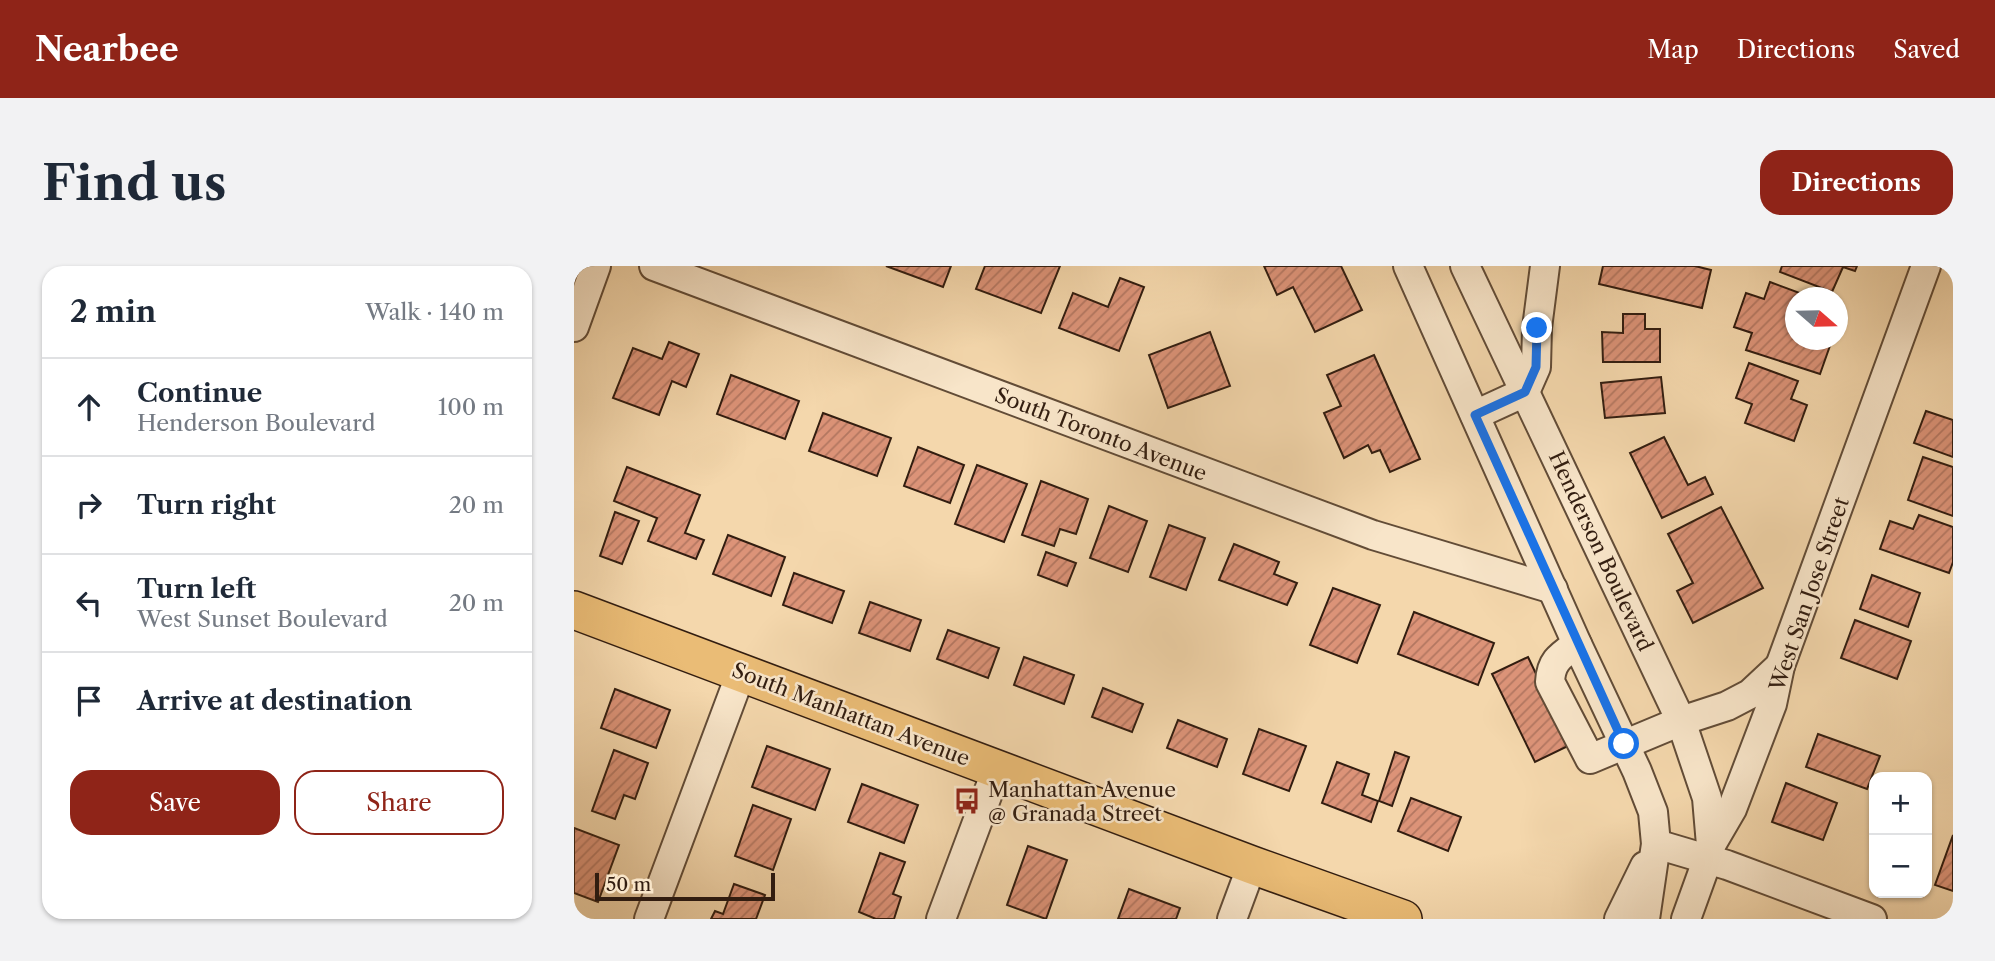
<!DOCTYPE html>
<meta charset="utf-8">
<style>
:root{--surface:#fff;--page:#f2f2f3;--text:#1f2937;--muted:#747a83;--line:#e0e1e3;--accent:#8f2418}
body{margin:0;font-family:"Libre Caslon Text",serif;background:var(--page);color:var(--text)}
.controls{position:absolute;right:21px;bottom:21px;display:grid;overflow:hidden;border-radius:14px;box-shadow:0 2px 5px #0004}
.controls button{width:63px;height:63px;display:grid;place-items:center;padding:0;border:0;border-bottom:2px solid var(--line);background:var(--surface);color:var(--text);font:35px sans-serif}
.compass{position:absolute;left:1211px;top:21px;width:63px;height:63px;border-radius:50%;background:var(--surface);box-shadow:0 2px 5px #0004;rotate:110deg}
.scale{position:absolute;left:21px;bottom:18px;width:180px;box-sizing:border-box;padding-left:7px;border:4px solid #321d10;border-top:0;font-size:19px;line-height:24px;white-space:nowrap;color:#321d10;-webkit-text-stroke:5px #f8e5c9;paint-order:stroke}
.stop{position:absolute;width:21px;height:21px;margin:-16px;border:5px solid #1a73e8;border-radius:50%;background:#fff}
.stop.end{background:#1a73e8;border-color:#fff;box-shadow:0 2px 7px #0008}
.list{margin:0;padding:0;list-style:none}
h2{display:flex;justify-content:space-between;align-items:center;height:91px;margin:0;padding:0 28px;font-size:30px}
h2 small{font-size:23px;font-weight:400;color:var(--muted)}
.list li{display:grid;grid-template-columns:46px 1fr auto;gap:21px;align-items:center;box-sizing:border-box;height:98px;padding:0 28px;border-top:2px solid var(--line)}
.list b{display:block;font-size:26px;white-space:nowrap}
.list p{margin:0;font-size:23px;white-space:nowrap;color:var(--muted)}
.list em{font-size:23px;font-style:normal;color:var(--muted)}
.actions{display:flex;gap:14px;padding:21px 28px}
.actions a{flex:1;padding:16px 0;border:2px solid var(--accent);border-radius:21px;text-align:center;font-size:24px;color:var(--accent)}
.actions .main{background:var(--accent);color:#fff}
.icon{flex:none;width:38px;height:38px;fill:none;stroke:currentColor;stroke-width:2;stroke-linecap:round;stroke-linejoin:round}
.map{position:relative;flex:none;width:1379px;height:653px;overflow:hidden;border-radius:21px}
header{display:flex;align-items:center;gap:42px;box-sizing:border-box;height:98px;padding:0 35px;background:var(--accent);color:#fff}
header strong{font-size:33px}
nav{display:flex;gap:38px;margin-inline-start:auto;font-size:24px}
.intro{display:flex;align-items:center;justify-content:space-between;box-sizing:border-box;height:168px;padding:0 42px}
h1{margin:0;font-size:49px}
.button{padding:18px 32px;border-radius:21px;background:var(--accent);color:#fff;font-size:24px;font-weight:700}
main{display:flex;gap:42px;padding:0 42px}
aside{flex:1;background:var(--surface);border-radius:21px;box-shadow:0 2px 5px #0004}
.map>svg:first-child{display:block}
.building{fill:url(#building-hatch);stroke:#321d10;stroke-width:2}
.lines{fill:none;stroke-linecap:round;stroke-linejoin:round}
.minor-casing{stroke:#624c37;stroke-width:32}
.major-casing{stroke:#321d10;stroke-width:40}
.minor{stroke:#f8e5c9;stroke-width:28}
.major{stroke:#eabc76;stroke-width:37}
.route{stroke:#1a73e8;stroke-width:9}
.labels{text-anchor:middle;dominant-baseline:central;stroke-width:5;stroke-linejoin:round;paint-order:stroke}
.street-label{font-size:21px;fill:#321d10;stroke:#f8e5c9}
.poi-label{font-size:21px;fill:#321d10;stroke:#f8e5c9;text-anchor:start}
</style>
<header>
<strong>Nearbee</strong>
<nav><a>Map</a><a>Directions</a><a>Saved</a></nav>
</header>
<div class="intro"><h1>Find us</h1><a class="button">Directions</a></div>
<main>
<aside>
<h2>2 min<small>Walk · 140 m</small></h2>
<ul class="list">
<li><svg class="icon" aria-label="ahead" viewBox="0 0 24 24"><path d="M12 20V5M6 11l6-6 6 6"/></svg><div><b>Continue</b><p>Henderson Boulevard</p></div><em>100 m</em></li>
<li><svg class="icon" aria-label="right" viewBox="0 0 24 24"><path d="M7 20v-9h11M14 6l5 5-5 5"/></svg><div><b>Turn right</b></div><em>20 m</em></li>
<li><svg class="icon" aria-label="left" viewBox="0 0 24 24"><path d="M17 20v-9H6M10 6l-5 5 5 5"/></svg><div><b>Turn left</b><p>West Sunset Boulevard</p></div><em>20 m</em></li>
<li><svg class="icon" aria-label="arrive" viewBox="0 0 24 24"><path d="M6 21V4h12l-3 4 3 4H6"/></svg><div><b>Arrive at destination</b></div></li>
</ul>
<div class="actions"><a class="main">Save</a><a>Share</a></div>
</aside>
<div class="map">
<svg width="1379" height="653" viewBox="0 0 1379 653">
<defs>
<pattern id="building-hatch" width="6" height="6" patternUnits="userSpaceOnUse" patternTransform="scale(1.75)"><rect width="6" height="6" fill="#dc9378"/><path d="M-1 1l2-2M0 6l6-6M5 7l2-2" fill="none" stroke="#b37761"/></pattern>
</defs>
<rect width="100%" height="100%" fill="#f4d7ac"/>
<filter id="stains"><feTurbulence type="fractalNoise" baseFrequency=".00286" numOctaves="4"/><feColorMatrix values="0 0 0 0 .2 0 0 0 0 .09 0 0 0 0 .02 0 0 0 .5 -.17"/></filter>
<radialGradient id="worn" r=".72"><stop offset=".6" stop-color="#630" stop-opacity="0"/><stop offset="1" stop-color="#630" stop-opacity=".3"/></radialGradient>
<!-- building -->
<g class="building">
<path d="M312,0H377L369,21Z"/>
<path d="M411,0H486L467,47L402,23Z"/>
<path d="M690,0H767L788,44L741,66L719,21L703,29Z"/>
<path d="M1029,0H1121L1137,4L1128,42L1025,18Z"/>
<path d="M1208,0H1283L1281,5L1269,1L1258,26L1206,6Z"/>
<path d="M546,12L570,21L545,85L485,62L499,27L534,41Z"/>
<path d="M1196,16L1239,32H1222V74H1258L1246,108L1172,84L1178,67L1160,61L1172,27L1190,33Z"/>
<path d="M1049,48H1071V63H1086V96H1029L1028,66L1049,67Z"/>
<path d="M636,66L656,120L594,142L575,89Z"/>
<path d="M95,76L125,88L112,121L98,115L85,149L39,132L59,82L88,93Z"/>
<path d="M800,89L846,193L816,206L806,184L798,187L794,179L770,192L750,147L767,140L753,109Z"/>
<path d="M1175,97L1224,115L1217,133L1233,139L1220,175L1171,157L1178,138L1162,132Z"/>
<path d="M157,109L225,135L211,173L143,148Z"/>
<path d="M1087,111L1091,147L1031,152L1027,117Z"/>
<path d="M1352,145L1379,154V191L1340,177Z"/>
<path d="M249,147L317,172L303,210L235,185Z"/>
<path d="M1090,171L1114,219L1131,211L1139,228L1088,252L1056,187Z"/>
<path d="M344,181L390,199L376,237L330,220Z"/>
<path d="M1349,191L1379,201V250L1334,234Z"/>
<path d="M403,199L453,218L430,276L381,258Z"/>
<path d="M53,201L126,229L111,267L130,274L122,293L74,275L83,252L40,235Z"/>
<path d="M467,215L514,233L502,268L486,263L480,280L448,269Z"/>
<path d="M535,240L573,255L554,306L516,292Z"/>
<path d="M1147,241L1189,322L1119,357L1103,325L1119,317L1094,268Z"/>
<path d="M41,246L65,255L48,298L26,290Z"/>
<path d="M1345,249L1379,261V296L1375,307L1306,283L1316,255L1339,263Z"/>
<path d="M595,259L631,272L612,324L576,311Z"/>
<path d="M154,269L211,291L197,330L139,308Z"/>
<path d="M660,278L705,296L700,308L723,317L713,339L645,314Z"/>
<path d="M472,286L502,297L493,320L464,309Z"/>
<path d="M220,307L270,325L258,357L209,339Z"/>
<path d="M1298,309L1346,327L1334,361L1286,343Z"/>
<path d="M759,322L806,339L783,397L736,379Z"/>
<path d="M296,336L347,354L336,385L285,367Z"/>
<path d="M840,346L920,377L904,419L824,388Z"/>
<path d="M1281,354L1337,375L1323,413L1267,392Z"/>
<path d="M374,364L425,382L414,412L363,393Z"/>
<path d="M450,391L500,409L490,438L440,419Z"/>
<path d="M954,391L996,479L961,496L918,408Z"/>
<path d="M529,422L569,438L558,466L518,451Z"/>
<path d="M41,423L96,444L82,482L27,462Z"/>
<path d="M604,454L653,473L643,501L593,482Z"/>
<path d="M685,463L732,480L715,525L669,508Z"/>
<path d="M1244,468L1306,490L1293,523L1232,501Z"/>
<path d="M193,480L256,503L241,544L178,521Z"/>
<path d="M40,484L74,497L61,533L50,529L41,553L18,545Z"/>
<path d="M821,486L835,491L818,540L805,535Z"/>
<path d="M763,496L795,508L788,529L804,535L797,556L748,537Z"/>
<path d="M1212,517L1263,537L1249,574L1198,556Z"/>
<path d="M288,518L344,539L330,577L274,556Z"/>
<path d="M837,532L887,551L874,585L824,565Z"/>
<path d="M179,539L217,553L199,604L161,590Z"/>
<path d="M0,562L45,579L24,636L0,627Z"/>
<path d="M1379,569V625L1361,619Z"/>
<path d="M454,580L493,594L472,653L433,639Z"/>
<path d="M306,587L331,596L319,628L327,631L320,653H302L285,646Z"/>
<path d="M160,618L191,629L182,653H137L141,645L149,648Z"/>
<path d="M555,623L606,642L602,653H544Z"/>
</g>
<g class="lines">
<!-- minor casing -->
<g class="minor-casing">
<g id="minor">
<path d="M80,0L799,269L979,323"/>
<path d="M834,0L1003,378L1063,505L1079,546L1082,578L1071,653"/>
<path d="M891,0L1107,455L1133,532L1137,579"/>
<path d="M0,61L22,0"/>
<path d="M901,149L951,126L962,101L963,62L971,0"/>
<path d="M1003,378C986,390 977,395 976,416L1016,493L1107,455L1153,440L1176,428L1206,400"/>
<path d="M1082,578L1153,599L1298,653"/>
<path d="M75,653L167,407"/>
<path d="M367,653L423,503"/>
<path d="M658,653L678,599"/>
<path d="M1045,653L1071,600"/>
<path d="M1112,653L1134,592L1137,579L1158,543L1198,438L1206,400L1352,0"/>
</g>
</g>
<!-- major casing -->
<g class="major-casing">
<path id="major" d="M0,344L678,599L829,653"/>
</g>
<!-- minor -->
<use href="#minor" class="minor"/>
<!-- major -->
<use href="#major" class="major"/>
</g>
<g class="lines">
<!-- route -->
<path class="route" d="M963,62L962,101L951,126L901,149L1050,478"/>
</g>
<!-- icons -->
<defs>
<g id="bus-bare" transform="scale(2.1)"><path d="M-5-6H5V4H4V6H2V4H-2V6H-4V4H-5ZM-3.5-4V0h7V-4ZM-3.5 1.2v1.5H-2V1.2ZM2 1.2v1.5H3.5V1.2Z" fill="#8f2418" stroke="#f8e5c9" stroke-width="2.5" paint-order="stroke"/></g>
</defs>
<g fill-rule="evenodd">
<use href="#bus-bare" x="393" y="535"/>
</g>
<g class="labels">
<!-- street labels -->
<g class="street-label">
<text transform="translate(527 168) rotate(21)">South Toronto Avenue</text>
<text transform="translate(1027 285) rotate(65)">Henderson Boulevard</text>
<text transform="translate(1235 328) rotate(-71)">West San Jose Street</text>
<text transform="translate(277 448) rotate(21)">South Manhattan Avenue</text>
</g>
<!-- poi labels -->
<g class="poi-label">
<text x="414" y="523">Manhattan Avenue<tspan x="414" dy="24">@ Granada Street</tspan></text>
</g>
</g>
<rect width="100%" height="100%" filter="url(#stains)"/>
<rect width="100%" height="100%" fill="url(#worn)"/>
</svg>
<div class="controls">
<button>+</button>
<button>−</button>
</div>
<svg class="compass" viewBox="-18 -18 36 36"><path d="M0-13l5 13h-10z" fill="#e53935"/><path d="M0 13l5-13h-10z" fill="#747a83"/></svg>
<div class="scale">50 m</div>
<div class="stop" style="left:1050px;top:478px"></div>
<div class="stop end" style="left:963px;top:62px"></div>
</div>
</main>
